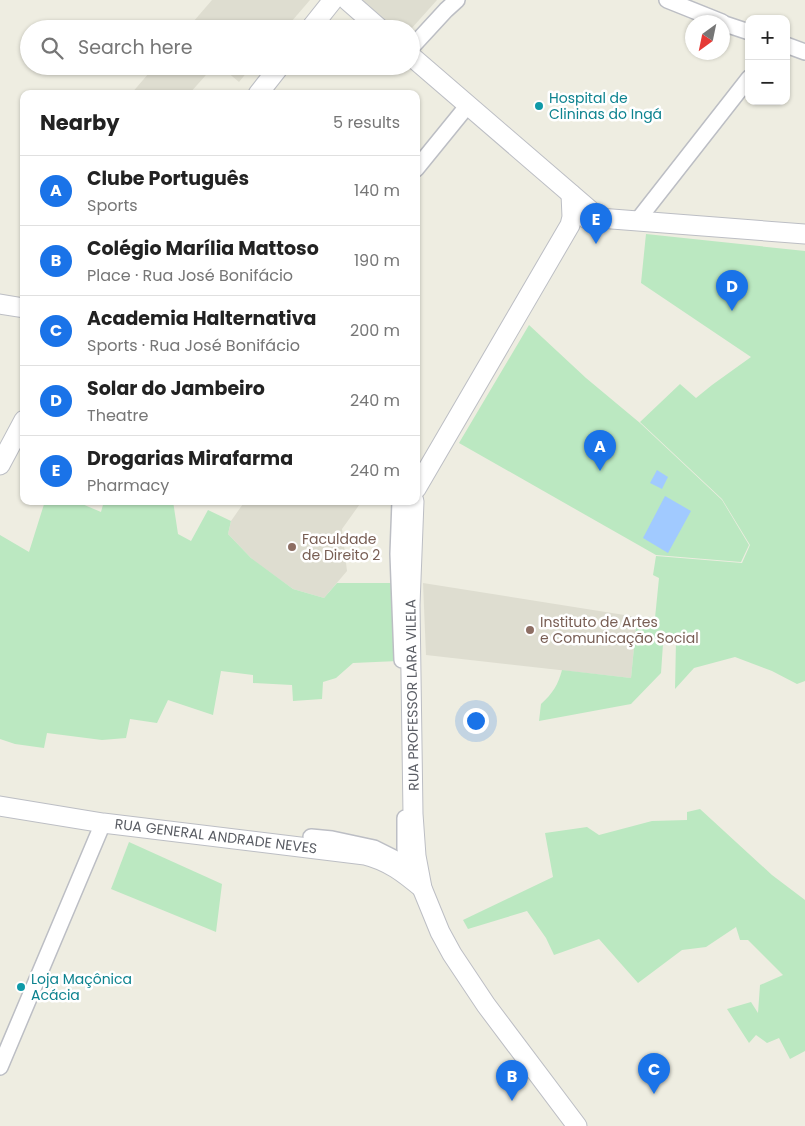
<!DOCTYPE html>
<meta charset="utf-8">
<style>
:root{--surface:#fff;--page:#f2f2f2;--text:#222;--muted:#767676;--line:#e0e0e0;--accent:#1a73e8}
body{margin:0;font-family:Poppins,sans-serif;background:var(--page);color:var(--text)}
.controls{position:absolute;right:15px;top:15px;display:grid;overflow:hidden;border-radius:10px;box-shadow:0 1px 4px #0004}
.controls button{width:45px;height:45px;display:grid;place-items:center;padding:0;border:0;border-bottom:1px solid var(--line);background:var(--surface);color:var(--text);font:25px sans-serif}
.compass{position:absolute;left:685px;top:15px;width:45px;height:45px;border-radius:50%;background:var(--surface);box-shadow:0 1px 4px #0004;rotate:213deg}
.you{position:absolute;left:475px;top:720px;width:18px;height:18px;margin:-12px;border:4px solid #fff;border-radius:50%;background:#1a73e8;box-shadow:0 0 0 8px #1a73e833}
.badge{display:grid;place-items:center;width:32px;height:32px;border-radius:50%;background:var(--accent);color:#fff;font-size:16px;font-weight:700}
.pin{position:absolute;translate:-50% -41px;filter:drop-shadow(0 1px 2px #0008)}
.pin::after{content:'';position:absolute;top:26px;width:18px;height:15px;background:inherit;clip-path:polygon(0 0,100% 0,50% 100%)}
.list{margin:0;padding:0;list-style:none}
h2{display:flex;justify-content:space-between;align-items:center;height:65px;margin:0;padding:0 20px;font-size:21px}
h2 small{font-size:16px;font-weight:400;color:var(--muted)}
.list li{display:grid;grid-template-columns:32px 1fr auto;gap:15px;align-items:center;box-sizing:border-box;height:70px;padding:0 20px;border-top:1px solid var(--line)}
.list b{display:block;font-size:19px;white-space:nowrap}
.list p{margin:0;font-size:16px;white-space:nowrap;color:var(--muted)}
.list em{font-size:16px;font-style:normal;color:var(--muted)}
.icon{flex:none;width:28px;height:28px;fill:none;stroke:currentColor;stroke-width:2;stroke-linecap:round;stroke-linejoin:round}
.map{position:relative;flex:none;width:805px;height:1126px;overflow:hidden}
.search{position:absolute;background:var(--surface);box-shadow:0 1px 4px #0004;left:20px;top:20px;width:400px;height:55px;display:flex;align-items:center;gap:12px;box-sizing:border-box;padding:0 18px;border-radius:28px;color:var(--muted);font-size:19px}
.panel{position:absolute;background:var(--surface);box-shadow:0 1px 4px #0004;left:20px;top:90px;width:400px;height:415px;border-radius:10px}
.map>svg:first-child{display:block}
.education{fill:#deddd0}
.green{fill:#bbe8c1}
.water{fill:#a1caff}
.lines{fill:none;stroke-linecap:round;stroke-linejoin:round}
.minor-casing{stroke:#bcbec4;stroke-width:18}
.tertiary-casing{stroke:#bcbec4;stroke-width:21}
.minor{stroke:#fff;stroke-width:15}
.tertiary{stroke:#fff;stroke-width:19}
.culture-dot{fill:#0f9aa8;stroke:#fff;stroke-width:2}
.education-dot{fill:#8d6e63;stroke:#fff;stroke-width:2}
.labels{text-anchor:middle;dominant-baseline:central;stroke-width:5;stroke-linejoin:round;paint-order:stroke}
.culture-label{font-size:14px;fill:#0d838f;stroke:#fff;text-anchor:start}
.education-label{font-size:14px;fill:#785e54;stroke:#fff;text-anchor:start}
.street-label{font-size:14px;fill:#5a5d64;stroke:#fff}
</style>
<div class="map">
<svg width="805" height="1126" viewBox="0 0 805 1126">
<rect width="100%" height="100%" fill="#eeede1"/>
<!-- education -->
<g class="education">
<path d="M212,0H310L285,29H187Z"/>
<path d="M356,0H437L411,29H391Z"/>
<path d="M155,66H214L189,94H131Z"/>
<path d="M220,66H252L239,82Z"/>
<path d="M245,501H362L342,529L347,571L324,598L293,589L253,560L228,534L231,521Z"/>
<path d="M423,583L637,617L631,678L426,655Z"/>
</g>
<!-- green -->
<g class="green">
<path d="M646,234L805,251V681L797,684L772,671L735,657L694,668L675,689L676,641L663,644L661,673L631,704L539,721L541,704C553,693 558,685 562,670L631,678L637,617L655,618L659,578L653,575L656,556L742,563L750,545L722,499L640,422L680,384L696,398L712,385L751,357L641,283Z"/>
<path d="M529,325L586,378L640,423L722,500L749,545L741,562L656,555L459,443Z"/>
<path d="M45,501H75L101,512L104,501H173L178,534L191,541L208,510L231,521L228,534L251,558L293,589L324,598L337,583H397L398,661L353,663L336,678L323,682L322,699L293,701L292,685L253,683V675L221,671L213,715L168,700L157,723L130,719L126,738L102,740L47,733L44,748L15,744L0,739V535L29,552Z"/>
<path d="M700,809L772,875L805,900V1051L790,1059L779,1038L767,1043L756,1035L749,1043L727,1009L751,1002L758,1013L760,985L783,975L748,940H740L736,927L706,947L682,950L638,983L599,939L554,955L546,938L527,911L468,929L463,920L553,877L545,833L587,827L599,835L652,821L687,820V812Z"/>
<path d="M129,842L222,884L216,932L111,889Z"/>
</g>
<!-- water -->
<g class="water">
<path d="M657,470L668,477L662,489L650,483Z"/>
<path d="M665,496L691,511L668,553L643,538Z"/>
</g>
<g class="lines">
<!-- minor casing -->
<g class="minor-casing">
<g id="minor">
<path d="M667,0L722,22"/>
<path d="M722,23L749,32"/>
<path d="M786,45L805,52"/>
<path d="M411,48L446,10L457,0"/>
<path d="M416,169L468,105"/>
<path d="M637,221L749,78"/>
<path d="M400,501L398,554L402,660"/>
<path d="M311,837L332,839L374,848L410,866L405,849V818"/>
<path d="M0,1067L103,823"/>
</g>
</g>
<!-- tertiary casing -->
<g class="tertiary-casing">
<g id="tertiary">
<path d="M347,0L380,29"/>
<path d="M310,29L333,0"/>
<path d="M411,56L599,218"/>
<path d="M258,94L280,66"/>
<path d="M587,219L599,218L805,234"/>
<path d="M0,304L24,308"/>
<path d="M0,465L24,420"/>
<path d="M416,489L570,225L572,217L571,194"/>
<path d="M414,501L410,605L413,814L416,856L422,888L440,932L452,954L486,1005L577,1126"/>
<path d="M0,806L103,823L365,855C389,861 404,873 422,888"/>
</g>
</g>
<!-- minor -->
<use href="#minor" class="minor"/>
<!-- tertiary -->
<use href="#tertiary" class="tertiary"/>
</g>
<!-- markers -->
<g class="culture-dot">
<circle cx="539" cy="106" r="5"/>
<circle cx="21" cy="987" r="5"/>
</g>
<g class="education-dot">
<circle cx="292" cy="547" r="5"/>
<circle cx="530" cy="630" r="5"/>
</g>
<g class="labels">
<!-- culture labels -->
<g class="culture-label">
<text x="549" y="98">Hospital de<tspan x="549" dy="16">Clininas do Ingá</tspan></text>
<text x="31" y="979">Loja Maçônica<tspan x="31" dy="16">Acácia</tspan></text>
</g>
<!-- education labels -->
<g class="education-label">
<text x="302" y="539">Faculdade<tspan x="302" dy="16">de Direito 2</tspan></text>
<text x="540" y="622">Instituto de Artes<tspan x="540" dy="16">e Comunicação Social</tspan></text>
</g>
<!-- street labels -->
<g class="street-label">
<text transform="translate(412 695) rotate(-91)">RUA PROFESSOR LARA VILELA</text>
<text transform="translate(216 836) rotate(7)">RUA GENERAL ANDRADE NEVES</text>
</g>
</g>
</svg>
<div class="controls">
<button>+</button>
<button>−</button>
</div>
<svg class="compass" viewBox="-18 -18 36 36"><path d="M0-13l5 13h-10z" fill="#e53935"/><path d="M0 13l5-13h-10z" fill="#767676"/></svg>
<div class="you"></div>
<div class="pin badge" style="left:600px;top:471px">A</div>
<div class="pin badge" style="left:512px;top:1101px">B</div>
<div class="pin badge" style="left:654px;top:1094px">C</div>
<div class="pin badge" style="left:732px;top:311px">D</div>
<div class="pin badge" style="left:596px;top:244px">E</div>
<div class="search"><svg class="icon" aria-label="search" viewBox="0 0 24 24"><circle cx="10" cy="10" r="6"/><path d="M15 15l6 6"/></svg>Search here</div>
<section class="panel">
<h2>Nearby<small>5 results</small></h2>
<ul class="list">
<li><span class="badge">A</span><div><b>Clube Português</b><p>Sports</p></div><em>140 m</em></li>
<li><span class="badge">B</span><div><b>Colégio Marília Mattoso</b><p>Place · Rua José Bonifácio</p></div><em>190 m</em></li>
<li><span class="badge">C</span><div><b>Academia Halternativa</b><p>Sports · Rua José Bonifácio</p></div><em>200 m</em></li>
<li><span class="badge">D</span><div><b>Solar do Jambeiro</b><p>Theatre</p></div><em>240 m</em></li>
<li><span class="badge">E</span><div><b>Drogarias Mirafarma</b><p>Pharmacy</p></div><em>240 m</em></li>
</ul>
</section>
</div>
